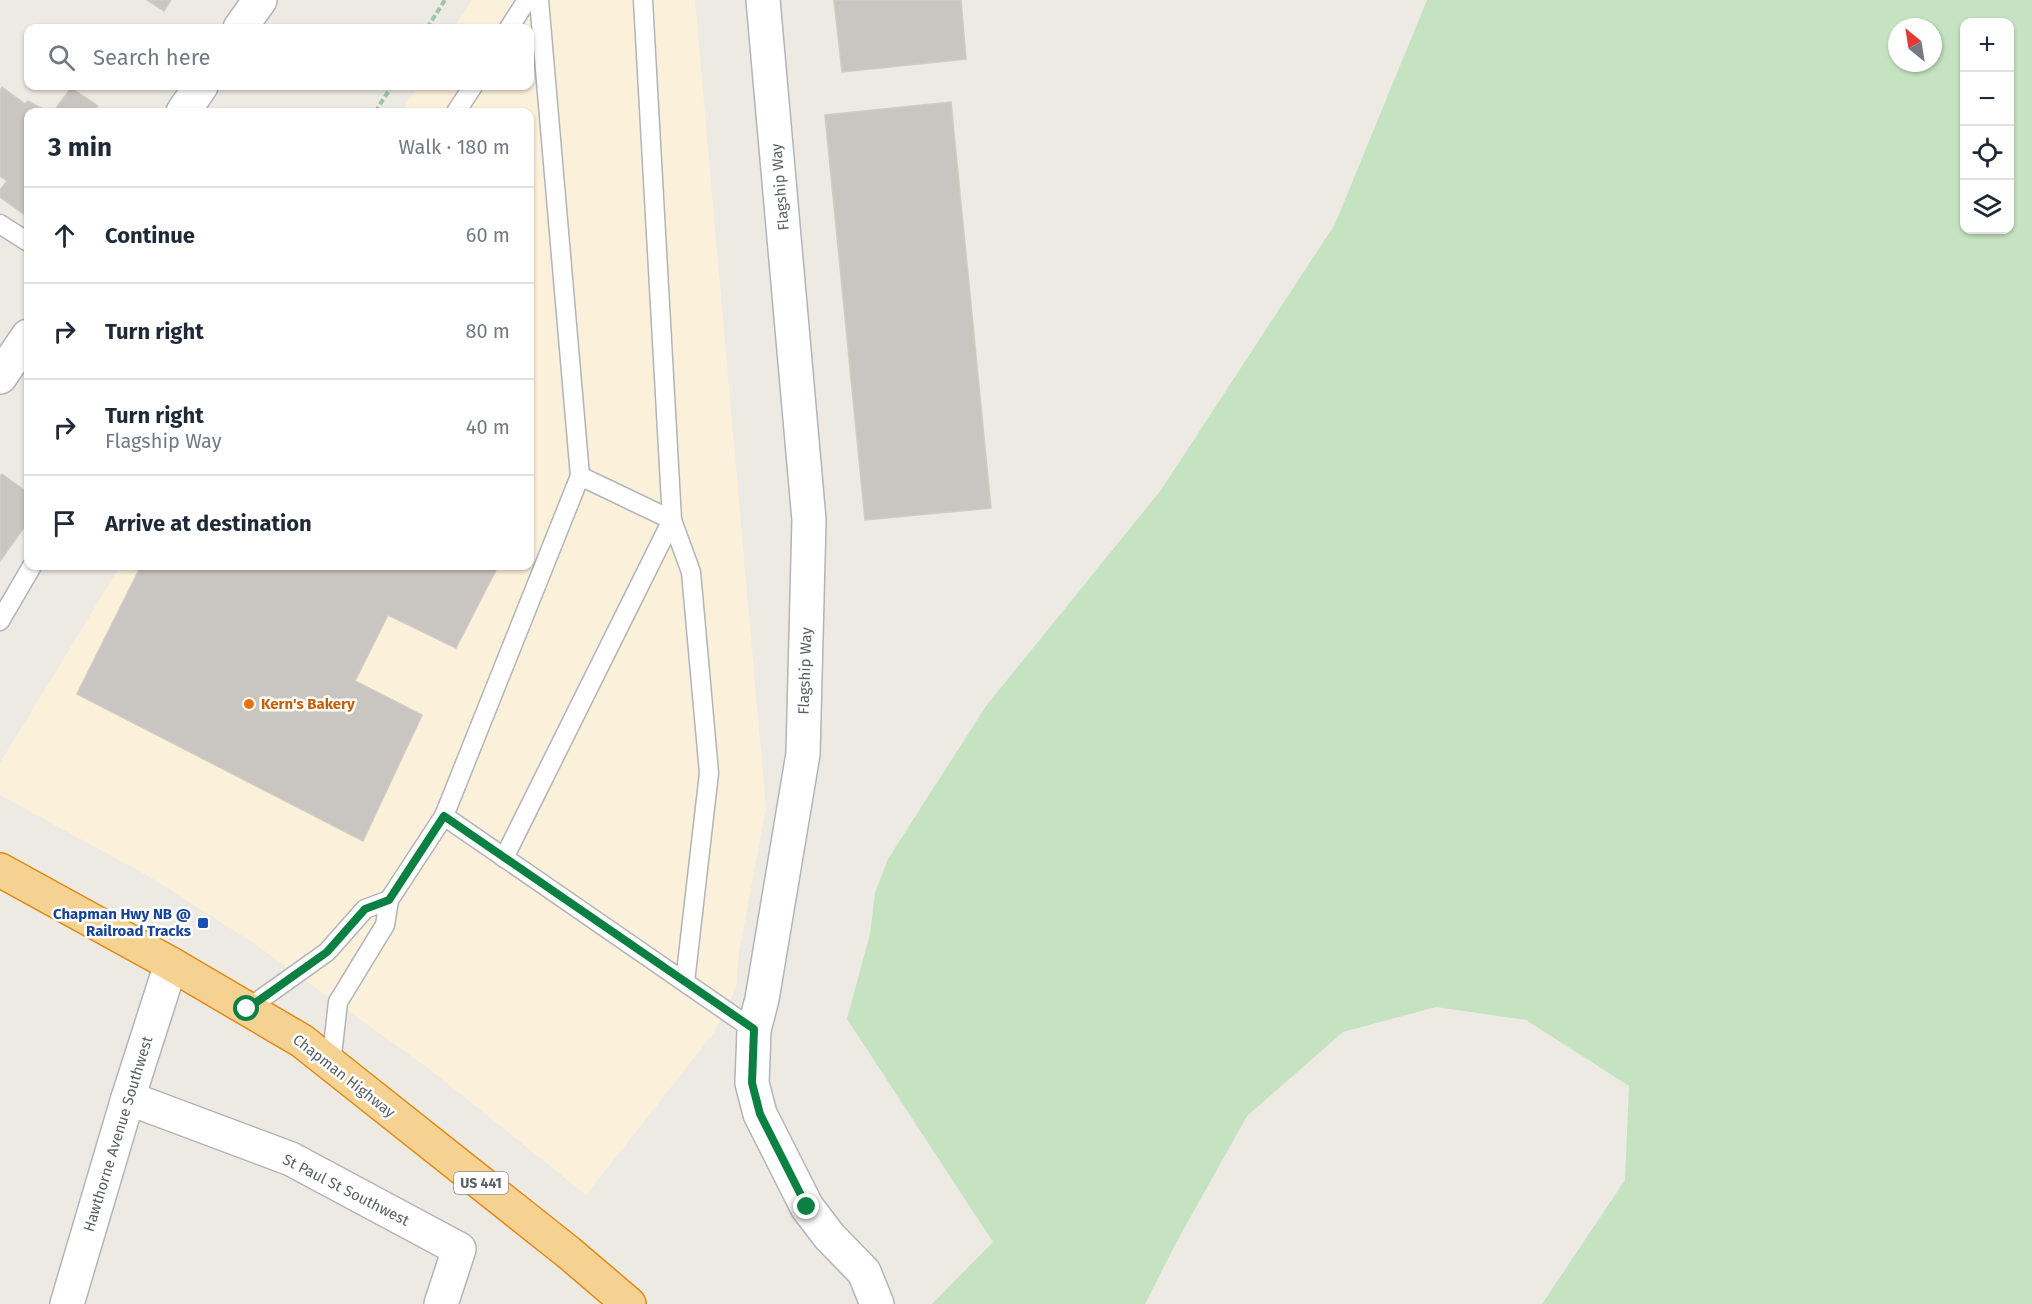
<!DOCTYPE html>
<meta charset="utf-8">
<style>
:root{--surface:#fff;--page:#f2f2f3;--text:#1f2937;--muted:#747a83;--line:#e0e1e3}
body{margin:0;font-family:"Fira Sans",sans-serif;background:var(--page);color:var(--text)}
.controls{position:absolute;right:18px;top:18px;display:grid;overflow:hidden;border-radius:12px;box-shadow:0 2px 4px #0004}
.controls button{width:54px;height:54px;display:grid;place-items:center;padding:0;border:0;border-bottom:2px solid var(--line);background:var(--surface);color:var(--text);font:30px sans-serif}
.compass{position:absolute;left:1888px;top:18px;width:54px;height:54px;border-radius:50%;background:var(--surface);box-shadow:0 2px 4px #0004;rotate:330deg}
.stop{position:absolute;width:18px;height:18px;margin:-14px;border:4px solid #0b8043;border-radius:50%;background:#fff}
.stop.end{background:#0b8043;border-color:#fff;box-shadow:0 2px 6px #0008}
.list{margin:0;padding:0;list-style:none}
h2{display:flex;justify-content:space-between;align-items:center;height:78px;margin:0;padding:0 24px;font-size:26px}
h2 small{font-size:20px;font-weight:400;color:var(--muted)}
.list li{display:grid;grid-template-columns:39px 1fr auto;gap:18px;align-items:center;box-sizing:border-box;height:96px;padding:0 24px;border-top:2px solid var(--line)}
.list b{display:block;font-size:22px;white-space:nowrap}
.list p{margin:0;font-size:20px;white-space:nowrap;color:var(--muted)}
.list em{font-size:20px;font-style:normal;color:var(--muted)}
.icon{flex:none;width:33px;height:33px;fill:none;stroke:currentColor;stroke-width:2;stroke-linecap:round;stroke-linejoin:round}
.map{position:relative;flex:none;width:2032px;height:1304px;overflow:hidden}
.search{position:absolute;background:var(--surface);box-shadow:0 2px 4px #0004;left:24px;top:24px;width:510px;height:66px;display:flex;align-items:center;gap:15px;box-sizing:border-box;padding:0 21px;border-radius:12px;color:var(--muted);font-size:22px}
.panel{position:absolute;background:var(--surface);box-shadow:0 2px 4px #0004;left:24px;top:108px;width:510px;height:462px;border-radius:12px}
.map>svg:first-child{display:block}
.commercial{fill:#fbf0da}
.green{fill:#c5e3c1;fill-rule:evenodd}
.building{fill:#c9c5c0;stroke:#d1cbc2;stroke-width:1.5}
.lines{fill:none;stroke-linecap:round;stroke-linejoin:round}
.lane-casing{stroke:#b1b4b8;stroke-width:21}
.street-casing{stroke:#b1b4b8;stroke-width:36}
.highway-casing{stroke:#e28a0f;stroke-width:36}
.path{stroke:#9cc6a4;stroke-width:4;stroke-dasharray:6 3;stroke-linecap:butt}
.lane{stroke:#fff;stroke-width:18}
.street{stroke:#fff;stroke-width:33}
.highway{stroke:#f6d292;stroke-width:33}
.route{stroke:#0b8043;stroke-width:8}
.food-dot{fill:#e8710a;stroke:#fff;stroke-width:2}
.transit-dot{fill:#1a4fb4;stroke:#fff;stroke-width:2}
.labels{text-anchor:middle;dominant-baseline:central;stroke-width:5;stroke-linejoin:round;paint-order:stroke}
.shield{fill:#fff;stroke:#8d9092;stroke-width:1.5}
.shield-label{font-size:14px;font-weight:bold;fill:#5c6063}
.street-label{font-size:15px;fill:#5c6063;stroke:#fff}
.food-label{font-size:15px;font-weight:bold;fill:#c56008;stroke:#fff;text-anchor:start}
.transit-label{font-size:15px;font-weight:bold;fill:#164399;stroke:#fff;text-anchor:end}
</style>
<div class="map">
<svg width="2032" height="1304" viewBox="0 0 2032 1304">
<rect width="100%" height="100%" fill="#edeae4"/>
<!-- commercial -->
<path class="commercial" d="M472,0H695L766,808L739,952L736,989L713,1034L586,1195L432,1071L252,942L148,876L0,795V763L120,566H530V112H401L418,86H530V28H454Z"/>
<!-- green -->
<path class="green" d="M1427,0H2032V1304H1542L1625,1180L1629,1086L1526,1020L1436,1007L1343,1032L1247,1116L1176,1243L1145,1304H932L993,1242L847,1019L870,934L875,893L888,859L986,706L1161,490L1335,224ZM1964,22H2010V230H1964ZM1897,27H1933V63H1897Z"/>
<!-- building -->
<g class="building">
<path d="M147,0H171L164,11Z"/>
<path d="M834,0H961L966,59L842,72Z"/>
<path d="M2,87L25,104L28,101L48,112H28V217L0,197V190L7,181L0,176V90Z"/>
<path d="M71,88L98,106L93,112H53Z"/>
<path d="M951,102L991,508L865,520L825,115Z"/>
<path d="M2,474L28,493V522L0,561V476Z"/>
<path d="M141,566H498L456,648L388,615L355,681L422,715L363,841L77,694Z"/>
</g>
<g class="lines">
<!-- lane casing -->
<g class="lane-casing">
<g id="lane">
<path d="M539,0L580,476"/>
<path d="M509,28L527,0"/>
<path d="M456,112L473,86"/>
<path d="M0,224L28,242"/>
<path d="M0,621L32,566"/>
<path d="M444,816L580,476L672,520L691,572L709,773L685,982"/>
<path d="M504,858L672,520L643,0"/>
<path d="M247,1009L327,952L365,909L389,900"/>
<path d="M331,1064L338,1002L385,925L389,900L444,816L754,1030"/>
</g>
</g>
<!-- street casing -->
<g class="street-casing">
<g id="street">
<path d="M763,0L809,520L803,754L762,999L754,1030L752,1083L760,1114L807,1207L829,1236L864,1272L877,1304"/>
<path d="M240,28L260,0"/>
<path d="M183,112L201,86"/>
<path d="M0,377L28,336"/>
<path d="M128,1098L291,1159L459,1249L441,1304"/>
<path d="M67,1304L128,1098L171,964"/>
</g>
</g>
<!-- highway casing -->
<g class="highway-casing">
<path id="highway" d="M0,870L171,964L302,1041L568,1252L629,1304"/>
</g>
<!-- path -->
<g class="path">
<path d="M427,28L445,0"/>
<path d="M375,112L392,86"/>
</g>
<!-- lane -->
<use href="#lane" class="lane"/>
<!-- street -->
<use href="#street" class="street"/>
<!-- highway -->
<use href="#highway" class="highway"/>
</g>
<g class="lines">
<!-- route -->
<path class="route" d="M247,1009L327,952L365,909L389,900L444,816L754,1029L752,1083L760,1114L807,1207"/>
</g>
<!-- markers -->
<circle class="food-dot" cx="249" cy="704" r="6"/>
<rect class="transit-dot" x="197" y="917" width="12" height="12" rx="3"/>
<g class="labels">
<!-- shield labels -->
<rect class="shield" x="454" y="1172" width="54" height="22" rx="4.5"/>
<g class="shield-label">
<text x="481" y="1183">US 441</text>
</g>
<!-- street labels -->
<g class="street-label">
<text transform="translate(780 187) rotate(-95)">Flagship Way</text>
<text transform="translate(805 671) rotate(-88)">Flagship Way</text>
<text transform="translate(344 1076) rotate(38)">Chapman Highway</text>
<text transform="translate(118 1134) rotate(-73)">Hawthorne Avenue Southwest</text>
<text transform="translate(346 1190) rotate(27)">St Paul St Southwest</text>
</g>
<!-- food labels -->
<g class="food-label">
<text x="261" y="704">Kern's Bakery</text>
</g>
<!-- transit labels -->
<g class="transit-label">
<text x="191" y="914">Chapman Hwy NB @<tspan x="191" dy="17">Railroad Tracks</tspan></text>
</g>
</g>
</svg>
<div class="controls">
<button>+</button>
<button>−</button>
<button><svg class="icon" aria-label="locate" viewBox="0 0 24 24"><circle cx="12" cy="12" r="6"/><path d="M12 2v4M12 18v4M2 12h4M18 12h4"/></svg></button>
<button><svg class="icon" aria-label="layers" viewBox="0 0 24 24"><path d="M12 4l9 5-9 5-9-5zM3 14l9 5 9-5"/></svg></button>
</div>
<svg class="compass" viewBox="-18 -18 36 36"><path d="M0-13l5 13h-10z" fill="#e53935"/><path d="M0 13l5-13h-10z" fill="#747a83"/></svg>
<div class="stop" style="left:247px;top:1009px"></div>
<div class="stop end" style="left:807px;top:1207px"></div>
<div class="search"><svg class="icon" aria-label="search" viewBox="0 0 24 24"><circle cx="10" cy="10" r="6"/><path d="M15 15l6 6"/></svg>Search here</div>
<section class="panel">
<h2>3 min<small>Walk · 180 m</small></h2>
<ul class="list">
<li><svg class="icon" aria-label="ahead" viewBox="0 0 24 24"><path d="M12 20V5M6 11l6-6 6 6"/></svg><div><b>Continue</b></div><em>60 m</em></li>
<li><svg class="icon" aria-label="right" viewBox="0 0 24 24"><path d="M7 20v-9h11M14 6l5 5-5 5"/></svg><div><b>Turn right</b></div><em>80 m</em></li>
<li><svg class="icon" aria-label="right" viewBox="0 0 24 24"><path d="M7 20v-9h11M14 6l5 5-5 5"/></svg><div><b>Turn right</b><p>Flagship Way</p></div><em>40 m</em></li>
<li><svg class="icon" aria-label="arrive" viewBox="0 0 24 24"><path d="M6 21V4h12l-3 4 3 4H6"/></svg><div><b>Arrive at destination</b></div></li>
</ul>
</section>
</div>
